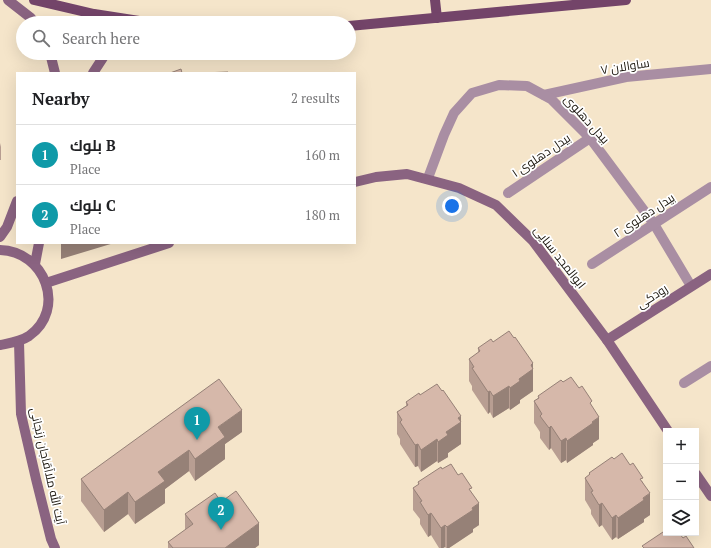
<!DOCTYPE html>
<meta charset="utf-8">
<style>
:root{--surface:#fff;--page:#f6f6f6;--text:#202124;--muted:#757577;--line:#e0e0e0;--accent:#5b7426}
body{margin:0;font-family:"PT Serif",Cairo,serif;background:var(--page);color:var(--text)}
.controls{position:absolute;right:12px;bottom:12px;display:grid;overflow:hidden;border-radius:0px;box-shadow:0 4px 16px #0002}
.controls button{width:36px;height:36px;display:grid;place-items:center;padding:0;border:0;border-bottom:1px solid var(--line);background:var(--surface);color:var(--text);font:20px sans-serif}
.you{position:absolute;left:452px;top:206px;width:14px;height:14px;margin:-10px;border:3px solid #fff;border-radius:50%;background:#1a73e8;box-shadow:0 0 0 6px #1a73e833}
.badge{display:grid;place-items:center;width:26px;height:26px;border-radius:50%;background:var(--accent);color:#fff;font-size:13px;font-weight:700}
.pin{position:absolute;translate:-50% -33px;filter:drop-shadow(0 1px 2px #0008)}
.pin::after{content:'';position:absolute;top:21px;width:14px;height:12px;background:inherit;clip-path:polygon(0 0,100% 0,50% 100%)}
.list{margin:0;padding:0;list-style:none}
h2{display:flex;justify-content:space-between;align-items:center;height:52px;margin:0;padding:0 16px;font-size:17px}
h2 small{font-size:13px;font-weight:400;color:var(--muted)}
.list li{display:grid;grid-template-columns:26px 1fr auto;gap:12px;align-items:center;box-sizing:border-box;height:60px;padding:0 16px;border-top:1px solid var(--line)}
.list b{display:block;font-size:15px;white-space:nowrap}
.list p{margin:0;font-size:13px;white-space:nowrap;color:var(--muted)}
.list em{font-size:13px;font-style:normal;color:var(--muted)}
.icon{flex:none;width:22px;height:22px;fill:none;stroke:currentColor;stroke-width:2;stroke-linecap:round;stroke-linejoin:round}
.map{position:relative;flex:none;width:711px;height:548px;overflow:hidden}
.search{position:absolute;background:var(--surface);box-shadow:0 4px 16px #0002;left:16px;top:16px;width:340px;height:44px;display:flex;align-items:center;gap:10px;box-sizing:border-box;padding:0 14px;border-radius:22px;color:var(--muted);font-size:15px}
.panel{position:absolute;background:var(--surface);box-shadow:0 4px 16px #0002;left:16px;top:72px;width:340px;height:172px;border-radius:0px}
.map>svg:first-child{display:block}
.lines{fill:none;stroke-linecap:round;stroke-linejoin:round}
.street{stroke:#a98ea3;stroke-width:10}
.secondary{stroke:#8a6381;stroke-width:10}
.primary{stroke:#734469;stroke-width:10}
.wall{fill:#b89e92}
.shaded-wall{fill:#968177}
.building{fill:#d6b8aa;stroke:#968177}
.labels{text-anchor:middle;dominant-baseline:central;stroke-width:3.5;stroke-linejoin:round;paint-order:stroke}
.street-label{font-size:12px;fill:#161108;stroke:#fff}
</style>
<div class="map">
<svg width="711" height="548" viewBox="0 0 711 548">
<rect width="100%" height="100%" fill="#f5e5ca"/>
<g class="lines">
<!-- street -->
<g class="street">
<path d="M544,95L626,77L711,69"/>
<path d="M428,178L444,135L454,113L472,93L499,85L527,86L551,99L590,138L654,224L691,286"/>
<path d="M508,193L590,138"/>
<path d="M592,264L711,187"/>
<path d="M684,383L711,366"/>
</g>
<!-- secondary -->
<g class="secondary">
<path d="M8,0L31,18L35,23"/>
<path d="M50,53L55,73"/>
<path d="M93,73L106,53"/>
<path d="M355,182L376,177L407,174L459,188L496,205L533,241L607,340L668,431"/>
<path d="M0,237L7,227L17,201"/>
<path d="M0,250C45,251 67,309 29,336C20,342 10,343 0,345"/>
<path d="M35,264L39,243"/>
<path d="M46,283L169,243"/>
<path d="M607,340L711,274"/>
<path d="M19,342L21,414L36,479L51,539L55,548"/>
<path d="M696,474L711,496"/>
</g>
<!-- primary -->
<g class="primary">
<path d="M34,0L94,14L152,23"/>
<path d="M435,0L437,18"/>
<path d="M349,26L626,0"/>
</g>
</g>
<!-- wall -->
<g class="wall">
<path d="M0,143L1,147V160H0Z"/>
<path d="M493,342L533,368V391L520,400V403L510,410L509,408L493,418L490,412L488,414L472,390V386L469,381V359L478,353V348Z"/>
<path d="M563,382L579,388L592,406L599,439L593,443V445L567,463L566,460L561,463L551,448L549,450L540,438V432L534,423V401L538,398V396Z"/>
<path d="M420,395L461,422V444L448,453V457L438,463L437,461L421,472L418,466L415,467L400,444V439L397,434V412L406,406V402Z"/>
<path d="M242,432L225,444V459L195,481L189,471L165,489V503L135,524L128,514L104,532L81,501V479Z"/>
<path d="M614,459L643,482L650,515L644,519V522L618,539L616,537L612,540L602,525L599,527L591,514V510L585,500V478L589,475V473Z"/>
<path d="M442,469L458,475L472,493L479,525L473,529V532L449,548H446L445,547L443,548H439L431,535L428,537L420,524V519L413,510V488L418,485V482Z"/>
<path d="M221,502L259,545L255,548H168V542L185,530V514Z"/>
</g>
<!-- shaded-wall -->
<g class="shaded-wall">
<path d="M61,243H114L61,259Z"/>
<path d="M533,363V391L520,400V403L510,410V388L531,365Z"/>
<path d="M509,386V408L493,418V396Z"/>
<path d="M490,391V412L488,414V392Z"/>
<path d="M242,410V432L225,444V459L195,481V459L218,427Z"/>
<path d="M461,416V444L448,453V457L438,463V442L458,418Z"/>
<path d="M599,417V439L593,443V445L567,463V441Z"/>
<path d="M551,426V448L549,450V428Z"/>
<path d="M566,438V460L561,463V441Z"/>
<path d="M437,439V461L421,472V450Z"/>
<path d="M418,444V466L415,467V445Z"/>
<path d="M189,450V471L165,489V503L135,524V502L158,472Z"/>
<path d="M128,492V514L104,532V510Z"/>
<path d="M650,493V515L644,519V522L618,539V518Z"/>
<path d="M479,503V525L473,529V532L449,548H447V527Z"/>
<path d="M602,503V525L599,527V505Z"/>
<path d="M431,513V535L428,537V515Z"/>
<path d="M616,515V537L612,540V518Z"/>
<path d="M259,523V545L255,548H225Z"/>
<path d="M445,525V547L443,548H441V528Z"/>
</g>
<!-- building -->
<g class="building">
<path d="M181,69L182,73H170Z"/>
<path d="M228,72V73H202Z"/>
<path d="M509,331L514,338L515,337L533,363L531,365L533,369L519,379L520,381L510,388L509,386L493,396L490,391L488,392L472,368L474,367L469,359L480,351L478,348L491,339L493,342Z"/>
<path d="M571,377L579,388L582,386L592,401L590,403L599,417L592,422L593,423L567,441L566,438L561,441L551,426L549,428L540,416L542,414L534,401L539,398L538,396L561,380L563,382Z"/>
<path d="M219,379L242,410L218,427L225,437L195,459L189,450L158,472L165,481L135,502L128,492L104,510L81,479Z"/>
<path d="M437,384L442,391L443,390L461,416L458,418L461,422L446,432L448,435L438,442L437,439L421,450L418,444L415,445L400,422L402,420L397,412L408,405L406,402L419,393L420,395Z"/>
<path d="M622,453L630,465L633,463L643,478L640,479L650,493L643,498L644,500L618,518L616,515L612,518L602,503L599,505L591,492L593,491L585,478L590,474L589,473L612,457L614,459Z"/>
<path d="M451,464L458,475L462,473L472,488L469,489L479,503L472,508L473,510L447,527L445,525L441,528L431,513L428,515L420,502L422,501L413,488L419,484L418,482L441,467L442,469Z"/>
<path d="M236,491L259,523L225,548H173L168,542L193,524L185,514L215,493L221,502Z"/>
<path d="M666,530V533H679L683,538L686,536L694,548H644L642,546Z"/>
</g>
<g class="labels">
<!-- street labels -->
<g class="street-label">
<text transform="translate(625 66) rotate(-9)">ساوالان ۷</text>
<text transform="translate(587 119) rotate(48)">بیدل دهلوی</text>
<text transform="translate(541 155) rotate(-34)">بیدل دهلوی ۱</text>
<text transform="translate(644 215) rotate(-33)">بیدل دهلوی ۲</text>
<text transform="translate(560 257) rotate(52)">ابوالمجد سنایی</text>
<text transform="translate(652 296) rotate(-33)">رودکی</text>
<text transform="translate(48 466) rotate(77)">آیت الله ملاآقاجان زنجانی</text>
</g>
</g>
</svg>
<div class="controls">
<button>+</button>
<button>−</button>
<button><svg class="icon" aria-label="layers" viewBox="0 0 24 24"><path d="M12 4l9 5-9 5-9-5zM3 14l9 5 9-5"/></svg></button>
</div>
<div class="you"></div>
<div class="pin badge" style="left:197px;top:440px;background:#0f9aa8">1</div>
<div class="pin badge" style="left:221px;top:530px;background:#0f9aa8">2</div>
<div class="search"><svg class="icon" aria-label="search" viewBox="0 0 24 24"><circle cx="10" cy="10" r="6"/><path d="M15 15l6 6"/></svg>Search here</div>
<section class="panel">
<h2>Nearby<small>2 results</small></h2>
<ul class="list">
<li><span class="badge" style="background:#0f9aa8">1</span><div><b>بلوك B</b><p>Place</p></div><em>160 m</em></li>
<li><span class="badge" style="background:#0f9aa8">2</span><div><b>بلوك C</b><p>Place</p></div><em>180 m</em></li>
</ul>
</section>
</div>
